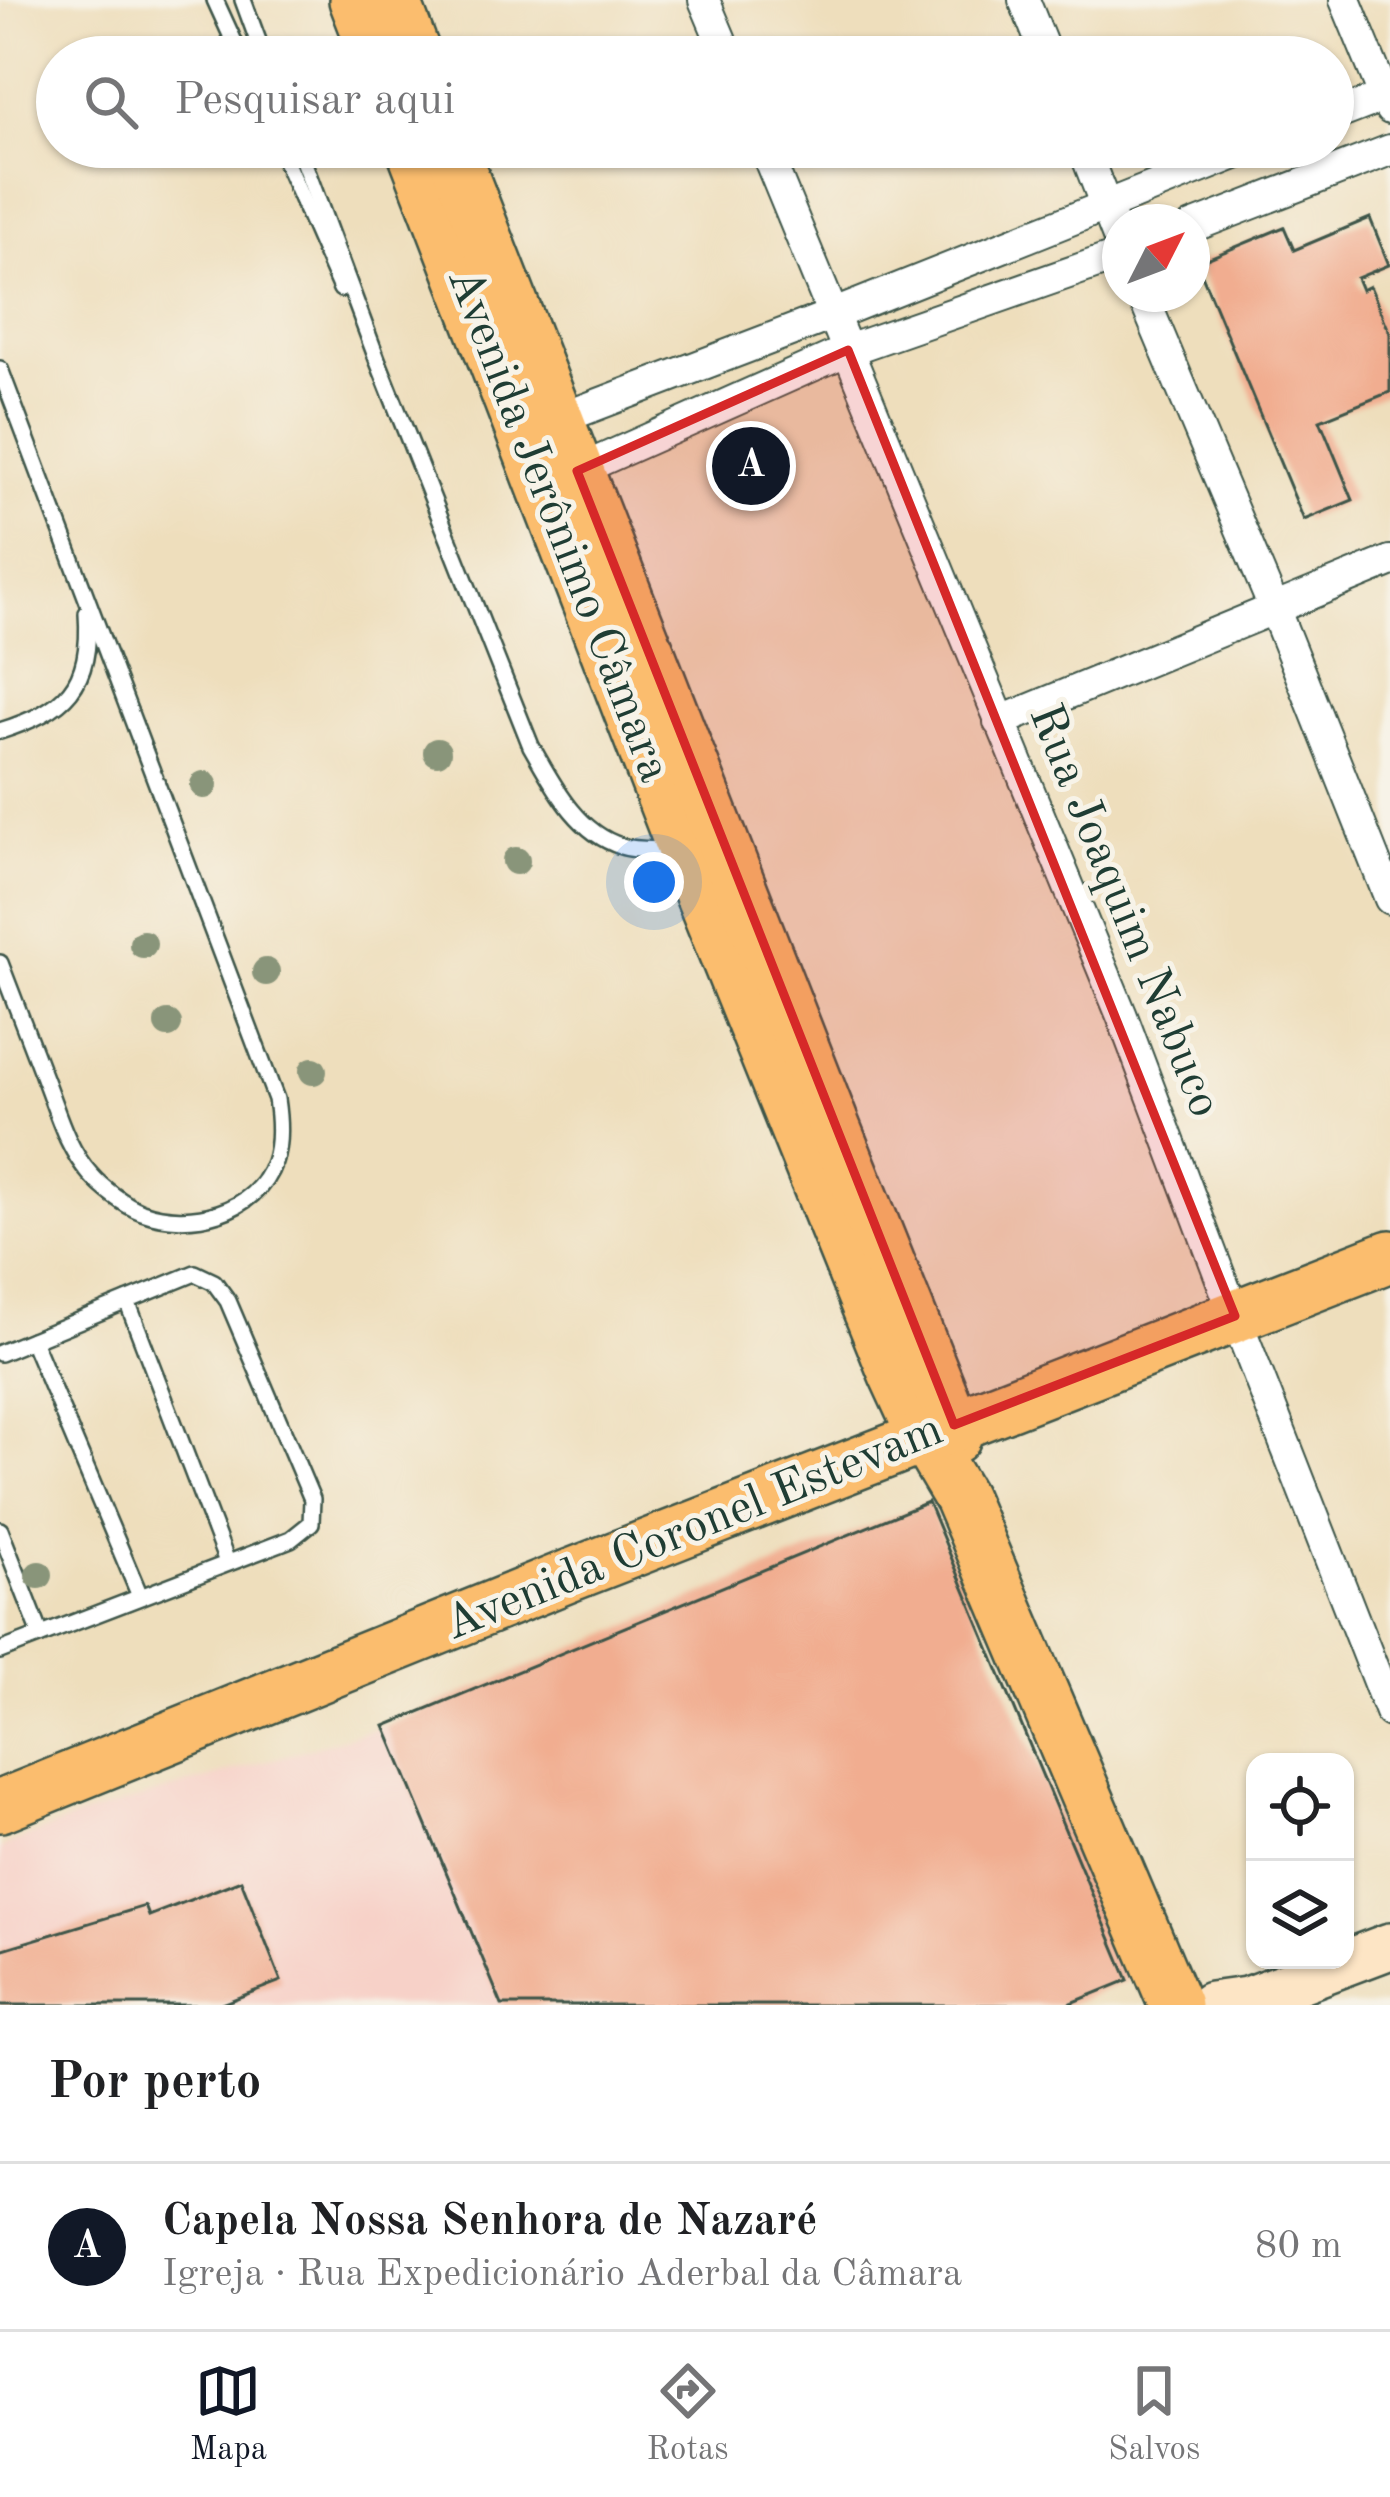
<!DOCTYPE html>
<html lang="pt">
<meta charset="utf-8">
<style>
:root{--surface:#fff;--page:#f6f6f6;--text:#202124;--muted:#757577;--line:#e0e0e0;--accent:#111827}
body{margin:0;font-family:"Old Standard TT",serif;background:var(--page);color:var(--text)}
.controls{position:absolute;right:36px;bottom:36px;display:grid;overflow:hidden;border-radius:24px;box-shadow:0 3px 9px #0004}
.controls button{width:108px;height:108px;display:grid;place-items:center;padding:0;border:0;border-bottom:3px solid var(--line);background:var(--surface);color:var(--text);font:60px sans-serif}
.compass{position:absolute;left:1102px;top:204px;width:108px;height:108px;border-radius:50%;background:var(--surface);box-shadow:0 3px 9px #0004;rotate:48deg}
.you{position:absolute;left:654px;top:882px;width:42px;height:42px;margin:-30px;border:9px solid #fff;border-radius:50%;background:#1a73e8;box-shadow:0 0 0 18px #1a73e833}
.badge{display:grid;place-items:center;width:78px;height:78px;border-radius:50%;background:var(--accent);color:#fff;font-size:39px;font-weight:700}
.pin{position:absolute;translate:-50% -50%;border:6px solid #fff;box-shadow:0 3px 12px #0006}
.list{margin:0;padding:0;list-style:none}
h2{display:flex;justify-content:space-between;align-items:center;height:156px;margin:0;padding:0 48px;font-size:51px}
h2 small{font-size:39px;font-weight:400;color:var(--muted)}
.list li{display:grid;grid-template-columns:78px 1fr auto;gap:36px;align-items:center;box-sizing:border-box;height:168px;padding:0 48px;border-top:3px solid var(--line)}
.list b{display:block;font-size:45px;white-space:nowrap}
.list p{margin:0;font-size:39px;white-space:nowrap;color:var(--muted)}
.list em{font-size:39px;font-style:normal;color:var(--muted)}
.icon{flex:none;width:66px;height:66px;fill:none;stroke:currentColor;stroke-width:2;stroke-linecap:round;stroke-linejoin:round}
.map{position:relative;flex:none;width:1390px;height:2005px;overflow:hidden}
.search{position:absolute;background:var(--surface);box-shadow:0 3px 9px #0004;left:36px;right:36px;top:36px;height:132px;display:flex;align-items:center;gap:30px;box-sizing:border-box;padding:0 42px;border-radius:66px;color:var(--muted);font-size:45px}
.sheet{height:324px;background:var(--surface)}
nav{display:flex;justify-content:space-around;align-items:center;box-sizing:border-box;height:168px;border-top:3px solid var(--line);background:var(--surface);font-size:33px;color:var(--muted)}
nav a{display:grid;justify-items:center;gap:6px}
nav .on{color:var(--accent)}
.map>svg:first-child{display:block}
.built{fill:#f7d1c8}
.building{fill:#f1ad90}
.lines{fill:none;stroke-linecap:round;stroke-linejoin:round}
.lane-casing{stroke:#3e5548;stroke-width:20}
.street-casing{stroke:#3e5548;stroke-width:34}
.secondary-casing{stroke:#3e5548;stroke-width:50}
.primary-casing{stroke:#3e5548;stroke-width:56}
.lane{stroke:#fff;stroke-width:15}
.street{stroke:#fff;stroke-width:30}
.secondary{stroke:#fde5c5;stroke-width:45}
.primary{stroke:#fbbd6e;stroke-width:51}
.tree{fill:#89957a}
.marked{fill:#d62828;fill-opacity:0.2;stroke:#d62828;stroke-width:9;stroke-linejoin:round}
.labels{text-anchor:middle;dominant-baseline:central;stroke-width:10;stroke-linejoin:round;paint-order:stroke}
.street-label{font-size:48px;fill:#1f3d34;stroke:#f7f3e8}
</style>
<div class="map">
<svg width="1390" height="2005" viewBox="0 0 1390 2005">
<rect width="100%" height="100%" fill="#f7f3e8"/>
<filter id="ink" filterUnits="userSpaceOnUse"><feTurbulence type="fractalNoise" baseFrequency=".00833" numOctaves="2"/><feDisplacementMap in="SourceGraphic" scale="24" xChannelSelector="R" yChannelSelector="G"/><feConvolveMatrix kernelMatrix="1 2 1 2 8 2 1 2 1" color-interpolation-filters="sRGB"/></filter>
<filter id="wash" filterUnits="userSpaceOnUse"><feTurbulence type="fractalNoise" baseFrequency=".004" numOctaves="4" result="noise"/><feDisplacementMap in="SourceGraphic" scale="48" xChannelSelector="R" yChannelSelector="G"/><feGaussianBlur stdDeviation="2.7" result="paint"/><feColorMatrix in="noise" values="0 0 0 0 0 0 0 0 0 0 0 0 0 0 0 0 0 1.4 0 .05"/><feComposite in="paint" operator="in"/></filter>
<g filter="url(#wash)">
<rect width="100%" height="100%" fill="#eedebc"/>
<!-- built -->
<path class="built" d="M385,1726L502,2005H0V1848L78,1817Z"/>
<g id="blocks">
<!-- building -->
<g class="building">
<path d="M1370,218L1389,265L1357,278L1362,290L1370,286L1390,333V392L1320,420L1353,500L1304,520L1197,263L1284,227L1294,250Z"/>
<path d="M928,1502L1128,1980L1067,2005H502L385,1726Z"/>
<path d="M241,1880L281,1981L219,2005H0V1950L145,1906L149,1916Z"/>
</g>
</g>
</g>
<g filter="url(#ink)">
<use href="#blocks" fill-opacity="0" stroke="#3e5548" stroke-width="3"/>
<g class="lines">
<!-- lane casing -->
<g class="lane-casing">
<g id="lane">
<path d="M215,0L241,57"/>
<path d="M243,0L264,57"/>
<path d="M279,147L341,289"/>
<path d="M298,147L377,359L531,746C553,784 576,832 621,846C636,851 655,849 670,850"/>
<path d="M0,369L276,1099C279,1119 281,1142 274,1162C256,1214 189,1229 142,1212C124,1205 102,1188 90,1174C67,1148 58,1114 46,1083C31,1043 15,1003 0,963"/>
<path d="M0,731C66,710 92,686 87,613"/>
<path d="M127,1301L227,1562"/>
<path d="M32,1340L140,1596"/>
<path d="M0,1353L195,1273L214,1282L228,1301L312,1499L311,1523L291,1539L0,1651"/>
<path d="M0,1530L41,1635"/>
</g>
</g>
<!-- street casing -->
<g class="street-casing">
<g id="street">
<path d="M704,0L728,57"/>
<path d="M1024,0L1047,57"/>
<path d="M1345,0L1390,109"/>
<path d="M1333,116L1390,94"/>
<path d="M764,147L1122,1016L1235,1316L1390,1712"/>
<path d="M1083,147L1120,242"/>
<path d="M1192,227L1390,150"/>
<path d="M1142,294L1274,608L1390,899"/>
<path d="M557,420L832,315L1253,147"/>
<path d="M577,471L848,350L1120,255"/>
<path d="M999,722L1390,561"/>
</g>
</g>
<!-- secondary casing -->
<g class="secondary-casing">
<path id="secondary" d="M1211,2005L1247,2000L1390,1946"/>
</g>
<!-- primary casing -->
<g class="primary-casing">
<g id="primary">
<path d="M355,0L377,57"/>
<path d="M394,0L416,57"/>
<path d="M412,147L683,850L894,1372L924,1437L960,1498L1175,2005"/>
<path d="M451,147L833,1124L954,1425L955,1437"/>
<path d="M0,1806L571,1575L1390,1256"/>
</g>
</g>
<!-- lane -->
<use href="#lane" class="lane"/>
<!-- street -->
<use href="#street" class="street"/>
<!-- secondary -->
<use href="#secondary" class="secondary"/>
<!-- primary -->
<use href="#primary" class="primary"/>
</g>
<!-- trees -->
<g class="tree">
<circle cx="437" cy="752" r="14"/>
<circle cx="204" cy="785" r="14"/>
<circle cx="516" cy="861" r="14"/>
<circle cx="143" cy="944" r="14"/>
<circle cx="266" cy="972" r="14"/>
<circle cx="168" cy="1024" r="14"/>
<circle cx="313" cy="1071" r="14"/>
<circle cx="39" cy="1575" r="14"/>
</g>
</g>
<!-- marked area -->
<path class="marked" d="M848,350L1235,1316L954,1425L577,471Z"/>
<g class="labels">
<!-- street labels -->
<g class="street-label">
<text transform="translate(558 525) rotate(69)">Avenida Jerônimo Câmara</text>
<text transform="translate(1124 911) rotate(68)">Rua Joaquim Nabuco</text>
<text transform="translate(694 1528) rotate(-22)">Avenida Coronel Estevam</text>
</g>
</g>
</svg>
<div class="controls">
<button><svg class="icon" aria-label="locate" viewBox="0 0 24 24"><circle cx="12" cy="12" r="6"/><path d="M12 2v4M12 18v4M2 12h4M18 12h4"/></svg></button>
<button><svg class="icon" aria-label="layers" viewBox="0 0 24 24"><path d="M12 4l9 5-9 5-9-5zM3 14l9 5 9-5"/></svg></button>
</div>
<svg class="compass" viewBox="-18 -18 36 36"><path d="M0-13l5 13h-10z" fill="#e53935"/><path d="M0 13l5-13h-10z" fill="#757577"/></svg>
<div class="you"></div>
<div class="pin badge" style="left:751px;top:466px">A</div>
<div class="search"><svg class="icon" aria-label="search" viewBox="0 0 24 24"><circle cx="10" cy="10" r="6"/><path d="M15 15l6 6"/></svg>Pesquisar aqui</div>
</div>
<section class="sheet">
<h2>Por perto<small></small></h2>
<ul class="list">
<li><span class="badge">A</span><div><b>Capela Nossa Senhora de Nazaré</b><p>Igreja · Rua Expedicionário Aderbal da Câmara</p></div><em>80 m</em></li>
</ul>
</section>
<nav>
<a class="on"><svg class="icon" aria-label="map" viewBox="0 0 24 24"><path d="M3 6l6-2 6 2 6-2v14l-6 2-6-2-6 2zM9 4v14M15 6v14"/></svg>Mapa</a>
<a><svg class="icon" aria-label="directions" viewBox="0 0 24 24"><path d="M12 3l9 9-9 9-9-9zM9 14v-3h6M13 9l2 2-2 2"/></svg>Rotas</a>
<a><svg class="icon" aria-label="saved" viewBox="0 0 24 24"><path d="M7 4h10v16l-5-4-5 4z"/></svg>Salvos</a>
</nav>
